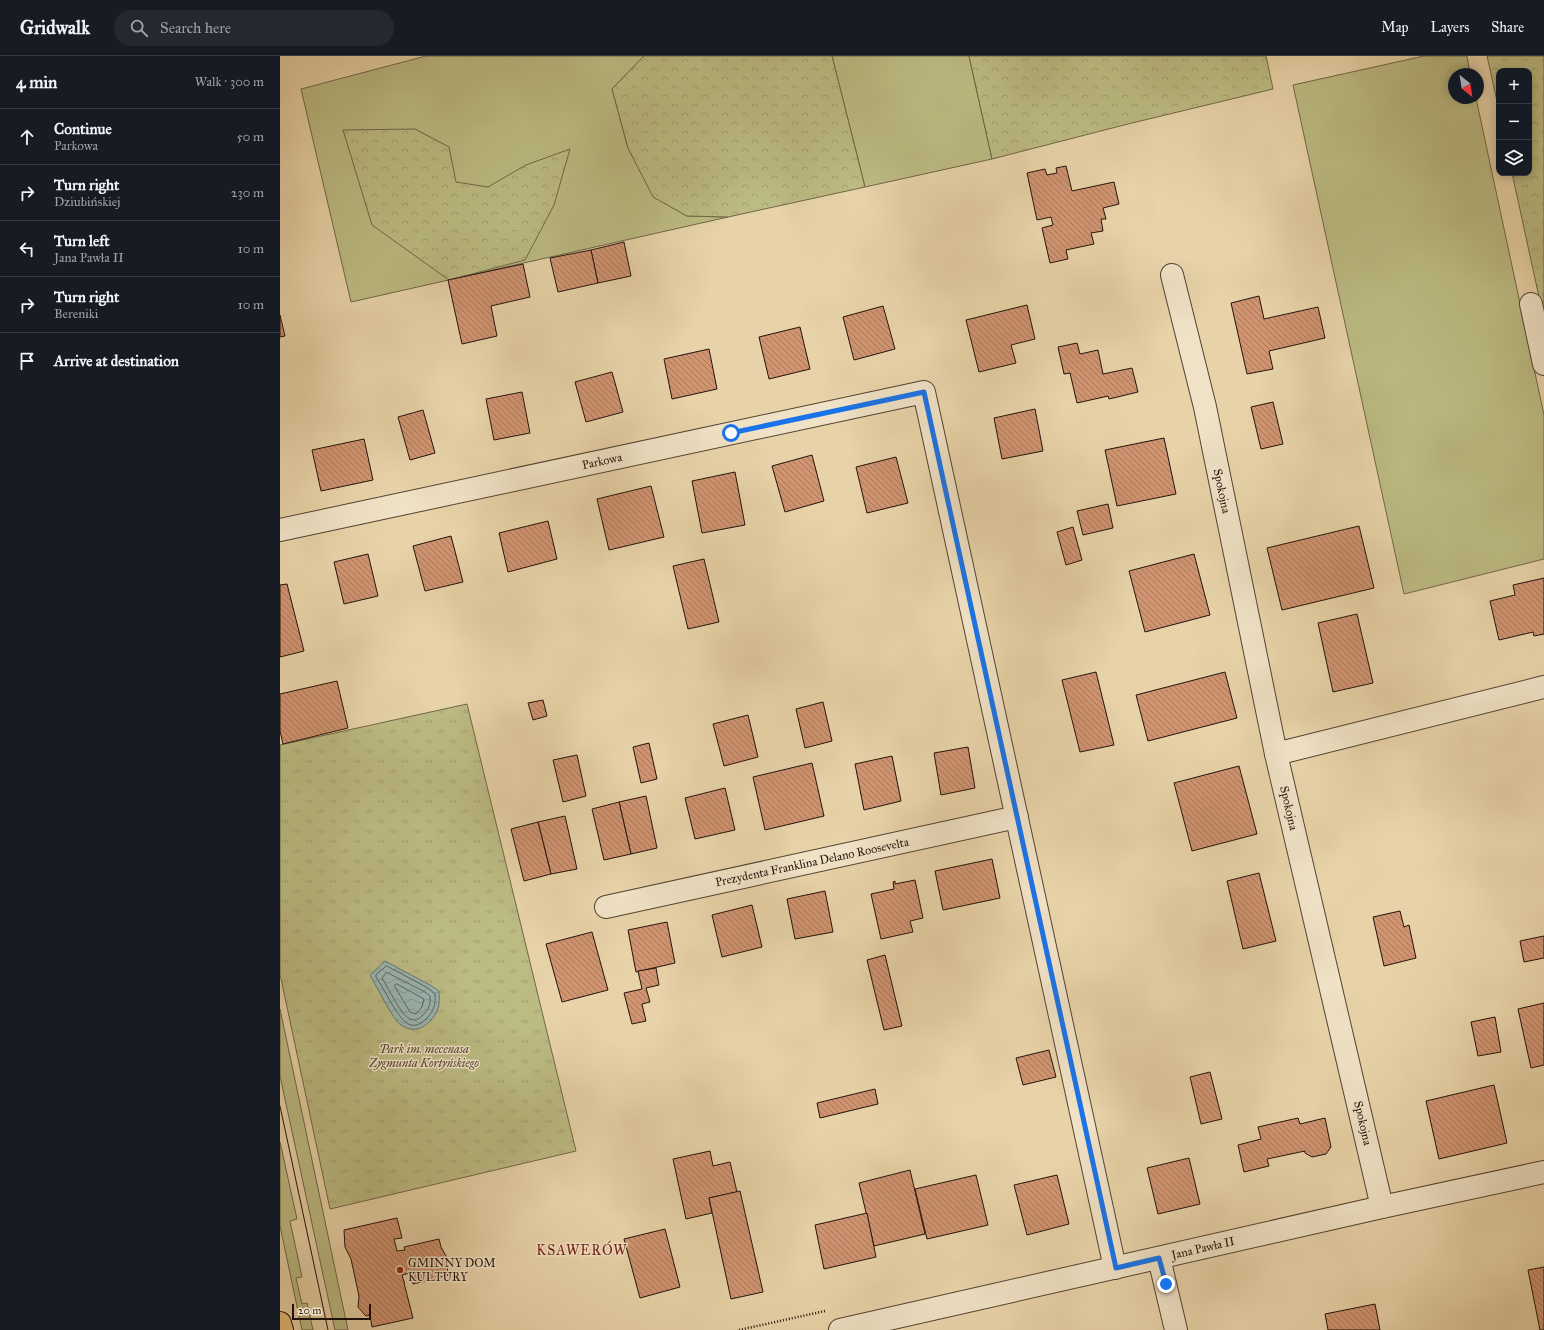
<!DOCTYPE html>
<meta charset="utf-8">
<style>
:root{--surface:#171b24;--page:#242831;--text:#f1f3f6;--muted:#9ea1a6;--line:#363941}
body{margin:0;font-family:"IM FELL Great Primer",serif;background:var(--page);color:var(--text)}
.controls{position:absolute;right:12px;top:12px;display:grid;overflow:hidden;border-radius:8px;box-shadow:0 2px 10px #0003}
.controls button{width:36px;height:36px;display:grid;place-items:center;padding:0;border:0;border-bottom:1px solid var(--line);background:var(--surface);color:var(--text);font:20px sans-serif}
.compass{position:absolute;left:1168px;top:12px;width:36px;height:36px;border-radius:50%;background:var(--surface);box-shadow:0 2px 10px #0003;rotate:150deg}
.scale{position:absolute;left:12px;bottom:10px;width:79px;box-sizing:border-box;padding-left:4px;border:2px solid #23120b;border-top:0;font-size:11px;line-height:14px;white-space:nowrap;color:#23120b;-webkit-text-stroke:3px #f0e2c6;paint-order:stroke}
.stop{position:absolute;width:12px;height:12px;margin:-9px;border:3px solid #1a73e8;border-radius:50%;background:#fff}
.stop.end{background:#1a73e8;border-color:#fff;box-shadow:0 1px 4px #0008}
.list{margin:0;padding:0;list-style:none}
h2{display:flex;justify-content:space-between;align-items:center;height:52px;margin:0;padding:0 16px;font-size:17px}
h2 small{font-size:13px;font-weight:400;color:var(--muted)}
.list li{display:grid;grid-template-columns:26px 1fr auto;gap:12px;align-items:center;box-sizing:border-box;height:56px;padding:0 16px;border-top:1px solid var(--line)}
.list b{display:block;font-size:15px;white-space:nowrap}
.list p{margin:0;font-size:13px;white-space:nowrap;color:var(--muted)}
.list em{font-size:13px;font-style:normal;color:var(--muted)}
.icon{flex:none;width:22px;height:22px;fill:none;stroke:currentColor;stroke-width:2;stroke-linecap:round;stroke-linejoin:round}
.map{position:relative;flex:none;width:1264px;height:1274px;overflow:hidden}
header{display:flex;align-items:center;gap:24px;box-sizing:border-box;height:56px;padding:0 20px;background:var(--surface);border-bottom:1px solid var(--line)}
header strong{font-size:19px}
nav{display:flex;gap:22px;margin-inline-start:auto;font-size:14px}
.search{width:280px;height:36px;background:var(--page);display:flex;align-items:center;gap:10px;box-sizing:border-box;padding:0 14px;border-radius:22px;color:var(--muted);font-size:15px}
main{display:flex}
aside{flex:1;background:var(--surface)}
.map>svg:first-child{display:block}
.grass{fill:#bcbb83;stroke:#706647}
.forest{fill:url(#forest-crowns);stroke:#706647}
.park{fill:url(#park-tufts);stroke:#706647}
.water{fill:url(#water-waves);stroke:#6a746f}
.lines{fill:none;stroke-linecap:round;stroke-linejoin:round}
.shore{stroke:#5e645e;stroke-width:1}
.building{fill:url(#building-back-hatch);stroke:#23120b}
.minor-casing{stroke:#544232;stroke-width:24}
.major-casing{stroke:#23120b;stroke-width:24}
.path{stroke:#23120b;stroke-width:2.5;stroke-dasharray:1 2;stroke-linecap:butt}
.minor{stroke:#f0e2c6;stroke-width:22}
.major{stroke:#e4ba74;stroke-width:22}
.tram{stroke:#23120b;stroke-width:1}
.route{stroke:#1a73e8;stroke-width:5}
.poi-dot{fill:#8f2418;stroke:#f0e2c6;stroke-width:1.5}
.labels{text-anchor:middle;dominant-baseline:central;stroke-width:3;stroke-linejoin:round;paint-order:stroke}
.street-label{font-size:12px;fill:#23120b;stroke:#f0e2c6}
.park-label{font-size:12px;font-style:italic;fill:#51452f;stroke:#f0e2c6}
.poi-label{font-size:12px;fill:#23120b;stroke:#f0e2c6;text-anchor:start}
.quarter-label{font-size:14px;letter-spacing:1px;fill:#7a1f14;stroke:#f0e2c6}
</style>
<header>
<strong>Gridwalk</strong>
<div class="search"><svg class="icon" aria-label="search" viewBox="0 0 24 24"><circle cx="10" cy="10" r="6"/><path d="M15 15l6 6"/></svg>Search here</div>
<nav><a>Map</a><a>Layers</a><a>Share</a></nav>
</header>
<main>
<aside>
<h2>4 min<small>Walk · 300 m</small></h2>
<ul class="list">
<li><svg class="icon" aria-label="ahead" viewBox="0 0 24 24"><path d="M12 20V5M6 11l6-6 6 6"/></svg><div><b>Continue</b><p>Parkowa</p></div><em>50 m</em></li>
<li><svg class="icon" aria-label="right" viewBox="0 0 24 24"><path d="M7 20v-9h11M14 6l5 5-5 5"/></svg><div><b>Turn right</b><p>Dziubińskiej</p></div><em>230 m</em></li>
<li><svg class="icon" aria-label="left" viewBox="0 0 24 24"><path d="M17 20v-9H6M10 6l-5 5 5 5"/></svg><div><b>Turn left</b><p>Jana Pawła II</p></div><em>10 m</em></li>
<li><svg class="icon" aria-label="right" viewBox="0 0 24 24"><path d="M7 20v-9h11M14 6l5 5-5 5"/></svg><div><b>Turn right</b><p>Bereniki</p></div><em>10 m</em></li>
<li><svg class="icon" aria-label="arrive" viewBox="0 0 24 24"><path d="M6 21V4h12l-3 4 3 4H6"/></svg><div><b>Arrive at destination</b></div></li>
</ul>
</aside>
<div class="map">
<svg width="1264" height="1274" viewBox="0 0 1264 1274">
<defs>
<pattern id="forest-crowns" width="20" height="18" patternUnits="userSpaceOnUse"><rect width="20" height="18" fill="#bcbb83"/><path d="M2 6a3 3 0 1 1 6 0M12 15a3 3 0 1 1 6 0" fill="none" stroke="#a1a070"/></pattern>
<pattern id="park-tufts" width="24" height="20" patternUnits="userSpaceOnUse"><rect width="24" height="20" fill="#bcbb83"/><path d="M3 7l-1-3M5 7V3M7 7l1-3M15 17l-1-3M17 17v-4M19 17l1-3" fill="none" stroke="#a1a070"/></pattern>
<pattern id="water-waves" width="16" height="10" patternUnits="userSpaceOnUse"><rect width="16" height="10" fill="#9ab6b2"/><path d="M0 5q4-4 8 0t8 0" fill="none" stroke="#849b98"/></pattern>
<pattern id="building-back-hatch" width="6" height="6" patternUnits="userSpaceOnUse"><rect width="6" height="6" fill="#d09471"/><path d="M-1 5l2 2M0 0l6 6M5-1l2 2" fill="none" stroke="#a8775b"/></pattern>
</defs>
<rect width="100%" height="100%" fill="#e8d3a8"/>
<filter id="stains"><feTurbulence type="fractalNoise" baseFrequency=".005" numOctaves="4"/><feColorMatrix values="0 0 0 0 .2 0 0 0 0 .09 0 0 0 0 .02 0 0 0 .5 -.17"/></filter>
<radialGradient id="worn" r=".72"><stop offset=".6" stop-color="#630" stop-opacity="0"/><stop offset="1" stop-color="#630" stop-opacity=".3"/></radialGradient>
<!-- grass -->
<g class="grass">
<path d="M146,0H364L332,33L348,92L374,141L407,160L448,161L71,246L21,33Z"/>
<path d="M552,0H689L712,103L585,131Z"/>
<path d="M1144,0H1187L1190,18H1174V42H1196L1264,359V503L1124,538L1013,29Z"/>
<path d="M0,953L68,1274H55L0,1020Z"/>
<path d="M0,1086L17,1163L10,1165L22,1221L16,1222L22,1248L27,1247L33,1274H22L0,1170Z"/>
</g>
<!-- forest -->
<g class="forest">
<path d="M364,0H552L585,131L448,161L407,160L373,141L348,92L332,33Z"/>
<path d="M689,0H986L993,33L848,68L712,103Z"/>
<path d="M1207,0H1264V264L1232,117H1249V15H1219V54Z"/>
<path d="M135,73L169,91L176,126L208,131L246,109L290,93L274,149L245,204L169,224L92,169L63,74Z"/>
</g>
<!-- park -->
<path class="park" d="M187,648L296,1095L50,1153L0,918V689Z"/>
<!-- water -->
<path class="water" d="M105,905L150,929L159,935C160,949 159,956 149,966C140,974 132,976 121,969C113,964 96,929 90,919Z"/>
<g class="lines">
<!-- shore -->
<g class="shore">
<path d="M107,910L148,932L155,938C156,948 154,955 146,963C129,980 119,959 110,945C106,937 101,929 96,921V919Z"/>
<path d="M108,917L145,936L150,940C151,948 149,953 143,959C138,964 133,966 127,961C120,956 107,930 102,922L106,917Z"/>
<path d="M117,928L144,943L142,951L136,958L130,956L115,931V929Z"/>
</g>
</g>
<!-- building -->
<g class="building">
<path d="M786,110L792,135L834,126L839,148L823,152L826,163H821L823,175L811,177L814,188L786,194L788,203L770,207L762,172L773,169L771,161L757,164L747,117L765,113L767,119L777,117L776,112Z"/>
<path d="M344,186L351,220L318,227L311,194Z"/>
<path d="M311,194L318,227L278,236L270,202Z"/>
<path d="M243,208L250,241L211,250L217,280L182,288L168,224Z"/>
<path d="M979,240L984,263L1038,251L1045,282L989,295L993,313L967,318L951,247Z"/>
<path d="M747,249L755,283L731,289L736,307L699,316L686,264Z"/>
<path d="M603,250L615,293L574,304L563,261Z"/>
<path d="M0,259L5,280L0,281Z"/>
<path d="M520,271L530,313L489,323L479,281Z"/>
<path d="M797,287L800,298L818,294L823,318L852,312L858,336L829,343L828,340L797,347L790,317L784,318L778,291Z"/>
<path d="M429,293L437,333L392,343L384,303Z"/>
<path d="M332,316L343,356L306,366L295,326Z"/>
<path d="M242,336L250,377L214,384L206,343Z"/>
<path d="M993,346L1003,388L981,393L971,351Z"/>
<path d="M755,353L763,395L722,403L714,362Z"/>
<path d="M143,354L155,397L130,404L118,361Z"/>
<path d="M884,382L896,438L837,450L825,394Z"/>
<path d="M84,383L93,424L41,435L32,394Z"/>
<path d="M532,399L544,445L505,456L492,410Z"/>
<path d="M616,401L628,447L587,457L576,411Z"/>
<path d="M455,416L465,469L422,477L412,425Z"/>
<path d="M371,430L384,481L329,494L317,443Z"/>
<path d="M828,448L833,472L803,479L797,455Z"/>
<path d="M268,465L277,503L228,516L219,477Z"/>
<path d="M1079,470L1094,532L1002,554L987,492Z"/>
<path d="M793,471L802,504L786,509L777,476Z"/>
<path d="M171,480L183,526L145,535L133,490Z"/>
<path d="M88,498L98,540L64,548L54,506Z"/>
<path d="M914,498L930,559L865,576L849,515Z"/>
<path d="M424,503L439,566L408,573L393,510Z"/>
<path d="M1264,522V578L1254,580L1253,576L1219,584L1210,545L1235,539L1233,529Z"/>
<path d="M7,528L24,595L0,601V529Z"/>
<path d="M1077,558L1093,627L1053,636L1038,567Z"/>
<path d="M816,616L834,689L800,696L782,624Z"/>
<path d="M945,616L957,662L868,685L856,639Z"/>
<path d="M57,625L68,672L3,688L0,675V638Z"/>
<path d="M263,644L267,660L253,664L248,647Z"/>
<path d="M543,646L552,685L525,692L516,653Z"/>
<path d="M468,659L478,701L444,710L433,668Z"/>
<path d="M369,687L377,723L361,727L353,691Z"/>
<path d="M688,691L695,732L661,739L654,697Z"/>
<path d="M297,699L306,740L283,746L273,704Z"/>
<path d="M612,700L621,745L584,754L575,708Z"/>
<path d="M532,707L544,760L485,774L473,721Z"/>
<path d="M959,710L977,778L912,795L894,727Z"/>
<path d="M445,732L455,774L415,783L405,742Z"/>
<path d="M366,740L377,792L351,798L339,746Z"/>
<path d="M339,746L351,798L324,804L312,753Z"/>
<path d="M285,760L297,813L271,818L258,766Z"/>
<path d="M258,766L271,818L244,825L231,773Z"/>
<path d="M712,803L720,842L663,854L655,815Z"/>
<path d="M979,817L996,885L963,893L947,825Z"/>
<path d="M635,824L643,862L630,865L633,876L601,883L591,838L614,833L613,826L615,825V828Z"/>
<path d="M545,835L553,876L515,883L507,843Z"/>
<path d="M472,849L482,891L442,901L432,859Z"/>
<path d="M1120,855L1124,871L1129,869L1136,902L1104,910L1093,861Z"/>
<path d="M387,866L395,907L356,916L348,874Z"/>
<path d="M312,876L328,934L282,946L266,888Z"/>
<path d="M1264,880V902L1244,906L1240,885Z"/>
<path d="M605,899L622,970L604,974L587,904Z"/>
<path d="M376,912L379,929L366,932L370,946L362,948L366,965L352,968L344,937L362,933L358,915Z"/>
<path d="M1264,947V1009L1251,1012L1238,953Z"/>
<path d="M1215,961L1221,996L1198,1000L1191,966Z"/>
<path d="M769,994L776,1021L743,1029L736,1002Z"/>
<path d="M930,1016L942,1063L921,1068L910,1021Z"/>
<path d="M1214,1029L1227,1087L1159,1103L1146,1045Z"/>
<path d="M595,1033L598,1048L540,1062L537,1047Z"/>
<path d="M1018,1062L1020,1068L1045,1062L1051,1091L1046,1098L1032,1101L1025,1097V1095L987,1103L989,1110L964,1116L958,1089L981,1083L978,1071Z"/>
<path d="M430,1095L433,1110L450,1106L457,1136L429,1142L432,1157L406,1163L393,1103Z"/>
<path d="M909,1102L920,1148L878,1158L867,1112Z"/>
<path d="M630,1114L645,1178L594,1190L579,1127Z"/>
<path d="M696,1119L708,1169L647,1183L635,1133Z"/>
<path d="M777,1119L789,1168L747,1179L734,1129Z"/>
<path d="M460,1135L483,1236L451,1243L429,1142Z"/>
<path d="M587,1157L596,1201L544,1213L535,1169Z"/>
<path d="M117,1162L122,1182L114,1183L117,1195L125,1194L124,1191L159,1183L161,1191L166,1200L168,1219L133,1228L130,1217L122,1219L124,1226H125L124,1227L133,1262L92,1271L90,1259L86,1260L85,1259L78,1251L79,1240L71,1203L65,1191L64,1174Z"/>
<path d="M385,1173L400,1231L360,1242L344,1183Z"/>
<path d="M1264,1211V1274H1260L1248,1214Z"/>
<path d="M1095,1248L1100,1274H1048L1045,1258Z"/>
</g>
<g class="lines">
<!-- minor casing -->
<g class="minor-casing">
<g id="minor">
<path d="M892,219L925,351L996,698L1102,1151"/>
<path d="M1251,248L1264,308"/>
<path d="M0,474L644,336L835,1212"/>
<path d="M996,698L1264,631"/>
<path d="M326,851L737,761"/>
<path d="M879,1202L896,1274"/>
<path d="M560,1274L1102,1151L1264,1116"/>
</g>
</g>
<!-- major casing -->
<g class="major-casing">
<path id="major" d="M0,1267L2,1274"/>
</g>
<!-- path -->
<path class="path" d="M459,1274L545,1255"/>
<!-- minor -->
<use href="#minor" class="minor"/>
<!-- major -->
<use href="#major" class="major"/>
<!-- tram -->
<path class="tram" d="M0,1050L48,1274"/>
</g>
<g class="lines">
<!-- route -->
<path class="route" d="M451,377L644,336L836,1212L879,1202L886,1228"/>
</g>
<!-- markers -->
<circle class="poi-dot" cx="120" cy="1214" r="4"/>
<g class="labels">
<!-- street labels -->
<g class="street-label">
<text transform="translate(322 405) rotate(-12)">Parkowa</text>
<text transform="translate(942 435) rotate(78)">Spokojna</text>
<text transform="translate(1009 752) rotate(77)">Spokojna</text>
<text transform="translate(532 806) rotate(-12)">Prezydenta Franklina Delano Roosevelta</text>
<text transform="translate(1083 1067) rotate(77)">Spokojna</text>
<text transform="translate(923 1192) rotate(-13)">Jana Pawła II</text>
</g>
<!-- park labels -->
<g class="park-label">
<text x="144" y="993">Park im. mecenasa<tspan x="144" dy="14">Zygmunta Kortyńskiego</tspan></text>
</g>
<!-- poi labels -->
<g class="poi-label">
<text x="128" y="1207">GMINNY DOM<tspan x="128" dy="14">KULTURY</tspan></text>
</g>
<!-- quarter labels -->
<g class="quarter-label">
<text x="302" y="1194">KSAWERÓW</text>
</g>
</g>
<rect width="100%" height="100%" filter="url(#stains)"/>
<rect width="100%" height="100%" fill="url(#worn)"/>
</svg>
<div class="controls">
<button>+</button>
<button>−</button>
<button><svg class="icon" aria-label="layers" viewBox="0 0 24 24"><path d="M12 4l9 5-9 5-9-5zM3 14l9 5 9-5"/></svg></button>
</div>
<svg class="compass" viewBox="-18 -18 36 36"><path d="M0-13l5 13h-10z" fill="#e53935"/><path d="M0 13l5-13h-10z" fill="#9ea1a6"/></svg>
<div class="scale">20 m</div>
<div class="stop" style="left:451px;top:377px"></div>
<div class="stop end" style="left:886px;top:1228px"></div>
</div>
</main>
